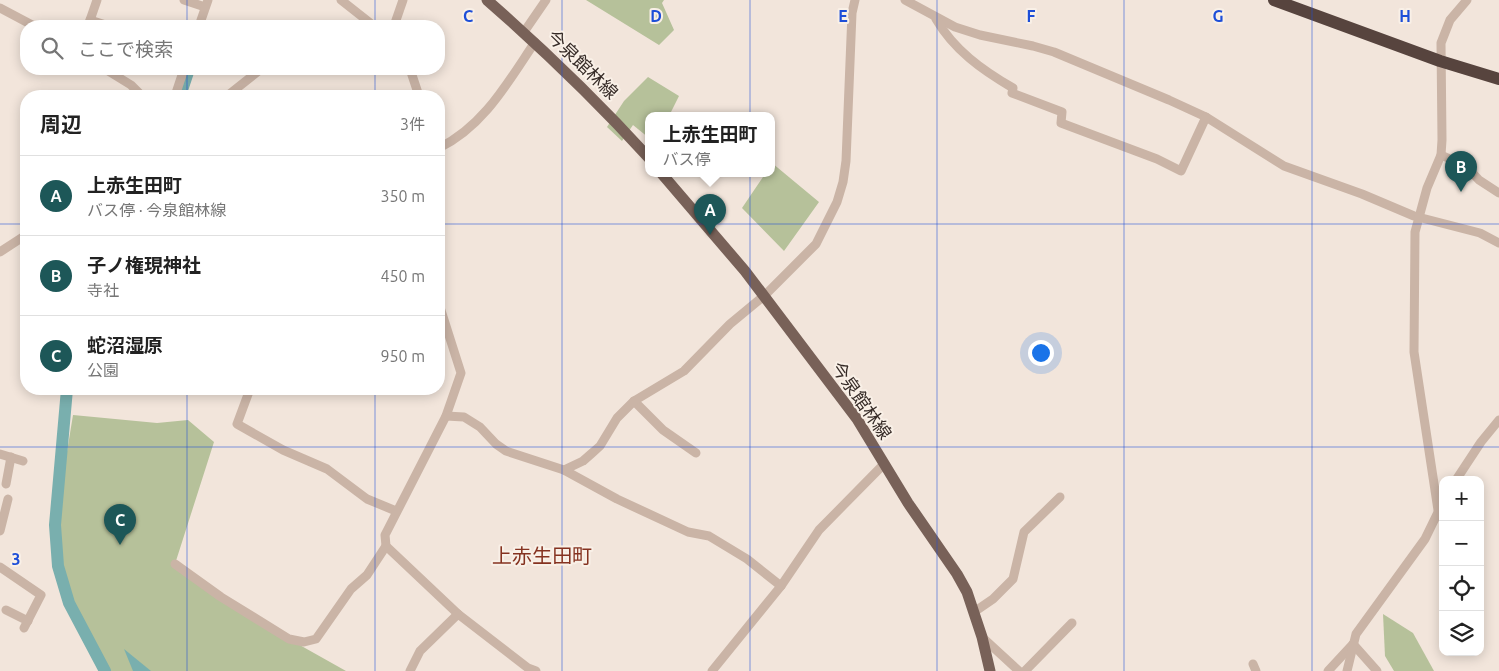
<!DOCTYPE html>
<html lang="ja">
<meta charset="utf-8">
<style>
:root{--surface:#fff;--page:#f2f2f2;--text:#222;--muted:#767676;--line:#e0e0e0;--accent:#1d5758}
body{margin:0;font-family:Ubuntu,"Noto Sans JP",sans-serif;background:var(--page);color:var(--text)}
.controls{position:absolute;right:15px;bottom:15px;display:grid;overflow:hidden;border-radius:10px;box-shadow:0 2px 12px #0003}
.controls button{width:45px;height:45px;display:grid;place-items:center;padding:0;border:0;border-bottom:1px solid var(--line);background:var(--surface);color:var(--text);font:25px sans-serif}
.you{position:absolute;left:1040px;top:352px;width:18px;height:18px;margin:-12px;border:4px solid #fff;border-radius:50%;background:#1a73e8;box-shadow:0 0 0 8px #1a73e833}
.badge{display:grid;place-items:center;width:32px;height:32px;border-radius:50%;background:var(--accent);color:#fff;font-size:16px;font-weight:700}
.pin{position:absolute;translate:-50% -41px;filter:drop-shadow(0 1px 2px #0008)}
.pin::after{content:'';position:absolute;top:26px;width:18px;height:15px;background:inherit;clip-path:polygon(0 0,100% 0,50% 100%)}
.popup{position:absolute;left:645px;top:112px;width:130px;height:65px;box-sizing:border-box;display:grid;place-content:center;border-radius:10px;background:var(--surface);filter:drop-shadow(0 1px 4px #0005);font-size:16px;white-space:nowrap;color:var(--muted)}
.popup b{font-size:19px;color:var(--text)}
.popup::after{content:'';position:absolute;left:50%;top:100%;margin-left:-10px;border:10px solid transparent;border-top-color:var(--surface)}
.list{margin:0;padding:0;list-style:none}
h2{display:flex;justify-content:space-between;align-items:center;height:65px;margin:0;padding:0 20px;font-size:21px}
h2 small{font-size:16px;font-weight:400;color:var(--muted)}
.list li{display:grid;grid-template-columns:32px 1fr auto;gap:15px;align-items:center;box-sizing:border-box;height:80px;padding:0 20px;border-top:1px solid var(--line)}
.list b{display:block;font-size:19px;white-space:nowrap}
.list p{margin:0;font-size:16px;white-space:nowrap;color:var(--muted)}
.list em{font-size:16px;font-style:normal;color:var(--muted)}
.icon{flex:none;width:28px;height:28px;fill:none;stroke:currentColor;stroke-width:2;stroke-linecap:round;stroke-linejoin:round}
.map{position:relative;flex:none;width:1499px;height:671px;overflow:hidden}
.search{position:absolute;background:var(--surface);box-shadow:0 2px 12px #0003;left:20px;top:20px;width:425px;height:55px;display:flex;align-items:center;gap:12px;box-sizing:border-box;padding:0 18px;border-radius:20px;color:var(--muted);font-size:19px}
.panel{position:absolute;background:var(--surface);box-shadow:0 2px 12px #0003;left:20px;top:90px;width:425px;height:305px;border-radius:20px}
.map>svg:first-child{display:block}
.green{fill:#b6c19a}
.water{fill:#79afae}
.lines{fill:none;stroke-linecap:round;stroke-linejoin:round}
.river{stroke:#79afae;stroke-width:12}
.minor{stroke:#cab4a6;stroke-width:9}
.major{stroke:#786158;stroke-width:11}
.highway{stroke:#57443e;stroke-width:12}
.grid{fill:none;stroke:#1d4ed8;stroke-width:1;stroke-opacity:0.55}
.labels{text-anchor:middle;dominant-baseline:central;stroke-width:4;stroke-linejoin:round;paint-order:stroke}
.street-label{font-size:18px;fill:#362b27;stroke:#f9f0e7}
.quarter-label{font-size:20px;fill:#853220;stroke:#f9f0e7}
.grid-label{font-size:16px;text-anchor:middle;font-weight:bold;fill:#1d4ed8;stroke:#f9f0e7;stroke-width:4;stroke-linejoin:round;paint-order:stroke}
</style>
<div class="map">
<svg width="1499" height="671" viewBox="0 0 1499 671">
<rect width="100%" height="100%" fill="#f2e5db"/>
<!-- green -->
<g class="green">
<path d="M586,0H664L662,3L674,30L659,45Z"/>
<path d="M648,77L679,96L669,116H649V138L633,125L622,141L607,127L624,101Z"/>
<path d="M772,163L819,202L784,251L742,208L765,174H771Z"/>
<path d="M73,415L157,423L188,420L214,442L175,564L289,639L346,671H110L69,603L55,525Z"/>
<path d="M1383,614L1413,633L1434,671H1394L1385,656Z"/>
</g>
<!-- water -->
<path class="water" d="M124,649L151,671H133Z"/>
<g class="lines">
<!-- river -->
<g class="river">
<path d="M180,96L189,69"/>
<path d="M67,389L55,525L58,566L69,603L105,671"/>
</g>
<!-- minor -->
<g class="minor">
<path d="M184,0L205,7"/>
<path d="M341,0L374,26"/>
<path d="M905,0L955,27L980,35L1033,46L1054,52L1169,100L1206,117L1284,166L1362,194L1414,216L1480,233L1499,243"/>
<path d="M0,8L34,26"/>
<path d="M936,19C954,50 982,70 1013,88L1012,93L1062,112L1061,123L1157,159L1181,171L1206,117"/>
<path d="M90,20L109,26"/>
<path d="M88,26L97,0"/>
<path d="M199,26L208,0"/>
<path d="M394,26L403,0"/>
<path d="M524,32L546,0"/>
<path d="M105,69L131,85L142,96"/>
<path d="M410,69L419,96"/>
<path d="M175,96L184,69"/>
<path d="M227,96L261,69"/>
<path d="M439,148C484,126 508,82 535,42"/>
<path d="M1441,155L1466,166L1479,180L1499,193"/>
<path d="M0,252L26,235"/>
<path d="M439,304L461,373L446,416L385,535L386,546L458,614L528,668L536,671"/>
<path d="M250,389L237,424L283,450L327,469L367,499L396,511"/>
<path d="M634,401L663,430L696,453"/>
<path d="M446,416L464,417L480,427L496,444L506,451L564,470L617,499L688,532L709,536L747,559L781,586"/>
<path d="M0,454L23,461"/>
<path d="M564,470L583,461L591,454L600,446L617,418L634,401L684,371L730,324L765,295L816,244L837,202L843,182L846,161L852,13L855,0"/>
<path d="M1456,480L1481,442L1499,420"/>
<path d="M6,484L11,457"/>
<path d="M1438,510L1414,352L1415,232L1427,188L1441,155L1442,140L1441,43L1450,20L1467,0"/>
<path d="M0,531L8,499"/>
<path d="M175,564L221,597L289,639L304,642L316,639L351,589L367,575L386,546"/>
<path d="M0,567L41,595L24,628"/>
<path d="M6,610L28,621"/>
<path d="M974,612L993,599L1013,579L1024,532L1060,497"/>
<path d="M982,637L1019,671"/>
<path d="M1353,644L1377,671"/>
<path d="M1253,664L1256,671"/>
<path d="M410,671L420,651L458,614"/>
<path d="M712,671L781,586L819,530L884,464"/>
<path d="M1025,671L1072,623"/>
<path d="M1328,671L1353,644"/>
<path d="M1347,671L1356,634L1425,539L1443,502"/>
</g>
<!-- major -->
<g class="major">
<path d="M487,0C544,50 598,102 649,158"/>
<path d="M662,174L745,271L857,419L908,503L957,574L967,592L982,637L990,671"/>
</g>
<!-- highway -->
<path class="highway" d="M1274,0L1440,61L1499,79"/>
</g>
<!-- grid -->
<path class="grid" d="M187,0V26M375,0V26M562,0V671M750,0V671M937,0V671M1124,0V671M1312,0V671M187,69V96M375,69V96M0,224H26M439,224H1499M187,389V671M375,389V671M0,447H1499"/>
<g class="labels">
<!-- street labels -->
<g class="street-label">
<text transform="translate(583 64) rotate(44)">今泉館林線</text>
<text transform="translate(862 400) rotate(55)">今泉館林線</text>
</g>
<!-- quarter labels -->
<g class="quarter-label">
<text x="542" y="555">上赤生田町</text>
</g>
</g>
<g class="grid-label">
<text x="468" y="22">C</text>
<text x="656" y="22">D</text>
<text x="843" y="22">E</text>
<text x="1031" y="22">F</text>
<text x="1218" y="22">G</text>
<text x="1405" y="22">H</text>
<text x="16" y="565">3</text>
</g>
</svg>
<div class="controls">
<button>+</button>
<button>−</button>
<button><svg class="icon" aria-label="locate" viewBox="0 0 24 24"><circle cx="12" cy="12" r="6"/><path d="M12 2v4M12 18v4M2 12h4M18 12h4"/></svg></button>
<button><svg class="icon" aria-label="layers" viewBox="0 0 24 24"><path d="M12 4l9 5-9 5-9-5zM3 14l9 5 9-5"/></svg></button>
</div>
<div class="you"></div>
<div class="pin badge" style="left:710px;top:235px">A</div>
<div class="popup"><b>上赤生田町</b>バス停</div>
<div class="pin badge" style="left:1461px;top:192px">B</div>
<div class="pin badge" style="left:120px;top:545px">C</div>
<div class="search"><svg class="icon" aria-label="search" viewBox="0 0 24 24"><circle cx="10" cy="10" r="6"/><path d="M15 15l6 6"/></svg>ここで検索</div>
<section class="panel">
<h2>周辺<small>3件</small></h2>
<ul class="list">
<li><span class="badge">A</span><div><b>上赤生田町</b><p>バス停 · 今泉館林線</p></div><em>350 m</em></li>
<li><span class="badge">B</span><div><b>子ノ権現神社</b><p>寺社</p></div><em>450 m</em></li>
<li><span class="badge">C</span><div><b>蛇沼湿原</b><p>公園</p></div><em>950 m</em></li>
</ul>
</section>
</div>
